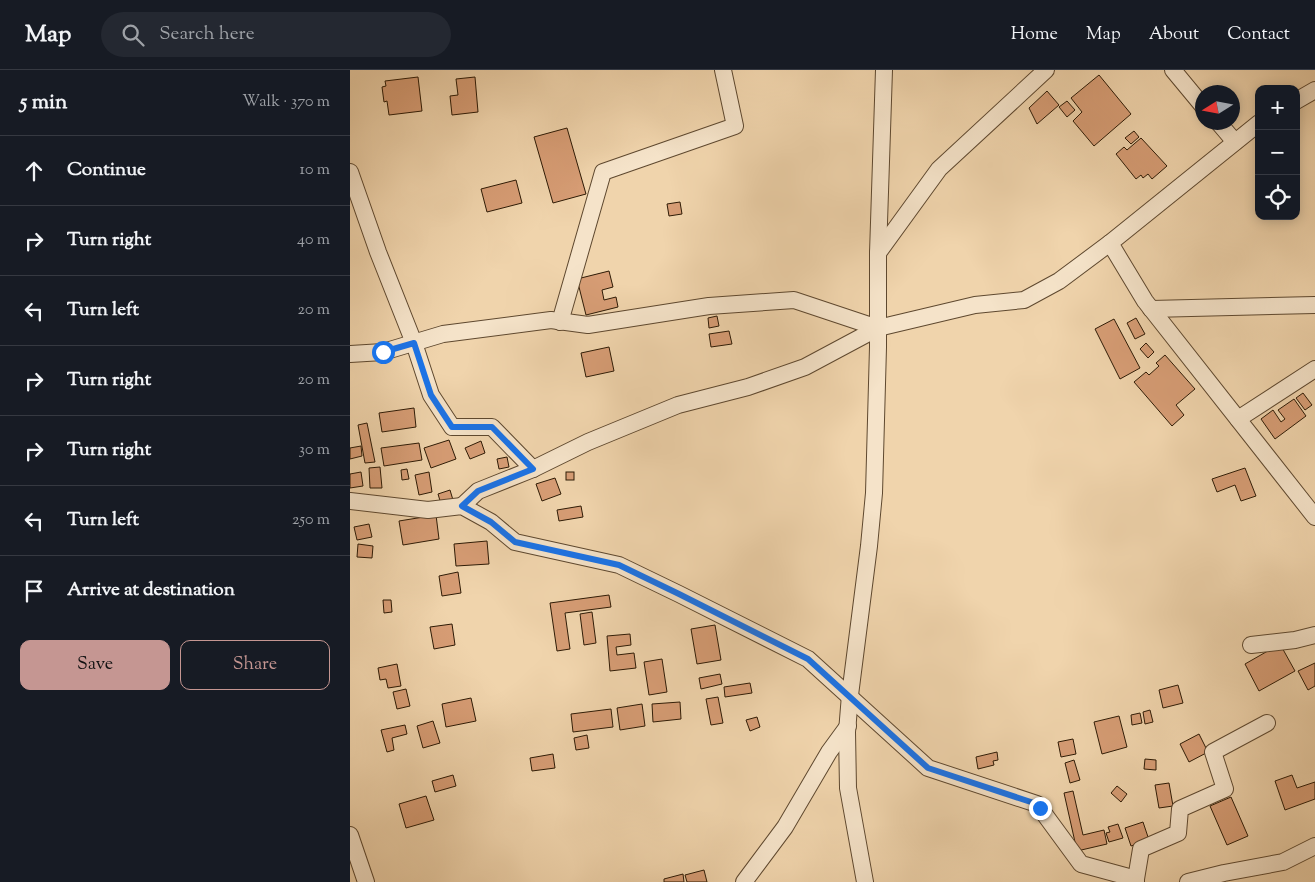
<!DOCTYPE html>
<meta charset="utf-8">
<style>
:root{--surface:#171b24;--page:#242831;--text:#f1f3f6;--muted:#9ea1a6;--line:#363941;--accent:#c59692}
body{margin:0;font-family:"Sorts Mill Goudy",serif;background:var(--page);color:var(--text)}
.controls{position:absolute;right:15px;top:15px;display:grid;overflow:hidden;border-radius:10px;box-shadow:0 2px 12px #0003}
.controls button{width:45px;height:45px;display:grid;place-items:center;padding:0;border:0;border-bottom:1px solid var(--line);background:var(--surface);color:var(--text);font:25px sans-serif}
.compass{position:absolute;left:845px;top:15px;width:45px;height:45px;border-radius:50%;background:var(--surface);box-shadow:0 2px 12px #0003;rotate:259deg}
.stop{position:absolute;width:15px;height:15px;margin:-11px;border:4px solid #1a73e8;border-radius:50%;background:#fff}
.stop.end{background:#1a73e8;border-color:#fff;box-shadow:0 1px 5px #0008}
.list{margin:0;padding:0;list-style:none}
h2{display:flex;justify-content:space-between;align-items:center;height:65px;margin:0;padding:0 20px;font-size:21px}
h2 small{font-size:16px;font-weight:400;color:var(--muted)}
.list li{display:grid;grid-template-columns:32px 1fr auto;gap:15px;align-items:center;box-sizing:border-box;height:70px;padding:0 20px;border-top:1px solid var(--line)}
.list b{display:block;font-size:19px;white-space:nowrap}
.list em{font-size:16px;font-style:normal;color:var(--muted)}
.actions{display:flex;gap:10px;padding:15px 20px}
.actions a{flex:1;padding:11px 0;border:1px solid var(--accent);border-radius:10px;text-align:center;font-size:18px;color:var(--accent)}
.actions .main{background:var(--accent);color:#111}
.icon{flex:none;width:28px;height:28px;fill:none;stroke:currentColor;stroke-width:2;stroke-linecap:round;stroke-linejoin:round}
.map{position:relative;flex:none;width:965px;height:812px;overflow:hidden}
header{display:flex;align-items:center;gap:30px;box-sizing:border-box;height:70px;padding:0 25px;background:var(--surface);border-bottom:1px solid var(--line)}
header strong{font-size:24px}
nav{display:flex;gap:28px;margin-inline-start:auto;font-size:18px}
.search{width:350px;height:45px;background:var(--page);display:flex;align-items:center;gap:12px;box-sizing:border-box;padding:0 18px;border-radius:28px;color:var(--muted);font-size:19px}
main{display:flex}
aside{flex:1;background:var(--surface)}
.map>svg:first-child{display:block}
.building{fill:#d79d75;stroke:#2d1a05}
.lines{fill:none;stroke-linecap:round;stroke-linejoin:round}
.minor-casing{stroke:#5e482f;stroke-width:18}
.minor{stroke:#f5e3c9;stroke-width:16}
.route{stroke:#1a73e8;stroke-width:6}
</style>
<header>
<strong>Map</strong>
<div class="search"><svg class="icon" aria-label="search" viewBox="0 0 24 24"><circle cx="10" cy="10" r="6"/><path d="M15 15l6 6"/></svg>Search here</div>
<nav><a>Home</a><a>Map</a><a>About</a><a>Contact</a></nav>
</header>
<main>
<aside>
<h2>5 min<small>Walk · 370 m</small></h2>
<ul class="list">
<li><svg class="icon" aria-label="ahead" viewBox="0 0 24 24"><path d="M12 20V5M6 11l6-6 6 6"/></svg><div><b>Continue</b></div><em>10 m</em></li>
<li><svg class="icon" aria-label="right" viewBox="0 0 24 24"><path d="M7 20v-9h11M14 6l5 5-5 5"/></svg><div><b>Turn right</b></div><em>40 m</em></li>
<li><svg class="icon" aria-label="left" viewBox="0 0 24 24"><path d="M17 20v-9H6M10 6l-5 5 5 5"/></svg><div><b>Turn left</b></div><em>20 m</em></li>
<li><svg class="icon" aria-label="right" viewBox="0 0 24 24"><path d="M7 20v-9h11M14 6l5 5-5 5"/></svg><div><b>Turn right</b></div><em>20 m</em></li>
<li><svg class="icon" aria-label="right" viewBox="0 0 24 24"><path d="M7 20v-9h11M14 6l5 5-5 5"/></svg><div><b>Turn right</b></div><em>30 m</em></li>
<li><svg class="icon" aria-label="left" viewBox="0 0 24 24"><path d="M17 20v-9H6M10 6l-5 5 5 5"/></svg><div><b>Turn left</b></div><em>250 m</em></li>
<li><svg class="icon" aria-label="arrive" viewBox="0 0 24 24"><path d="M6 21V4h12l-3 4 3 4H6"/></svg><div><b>Arrive at destination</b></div></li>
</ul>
<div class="actions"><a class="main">Save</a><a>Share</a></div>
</aside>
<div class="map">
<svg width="965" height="812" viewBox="0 0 965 812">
<rect width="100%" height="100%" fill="#f0d4ac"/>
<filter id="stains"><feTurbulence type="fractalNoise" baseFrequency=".004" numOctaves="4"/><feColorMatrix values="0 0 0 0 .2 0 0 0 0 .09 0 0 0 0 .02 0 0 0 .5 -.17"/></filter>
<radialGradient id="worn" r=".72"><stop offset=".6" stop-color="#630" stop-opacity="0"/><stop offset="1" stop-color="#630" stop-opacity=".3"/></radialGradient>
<!-- building -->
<g class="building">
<path d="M749,5L781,44L744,76L723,51L732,42L721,28Z"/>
<path d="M68,7L72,41L39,45L37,31L34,32L32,17L36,16L35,11Z"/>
<path d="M125,7L128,42L102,45L100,26L108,25L106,9Z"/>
<path d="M697,21L709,35L687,54L679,38Z"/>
<path d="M717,31L725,40L717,47L709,37Z"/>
<path d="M217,58L236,124L203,133L184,67Z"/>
<path d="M784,61L789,67L781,74L775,68Z"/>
<path d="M791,68L817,96L802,109L798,104L793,108L791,105L786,109L766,84L774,77L777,80Z"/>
<path d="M166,110L172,133L137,142L131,119Z"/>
<path d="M330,132L332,144L319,146L317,134Z"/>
<path d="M259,201L263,217L252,220L254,230L266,227L268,237L236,245L227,209Z"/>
<path d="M367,246L369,256L359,258L358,248Z"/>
<path d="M786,248L795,264L785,269L777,253Z"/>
<path d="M764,249L790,298L770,309L745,259Z"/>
<path d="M379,261L382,274L361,277L359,264Z"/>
<path d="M796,273L804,282L798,288L790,279Z"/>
<path d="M259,277L264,301L236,307L231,283Z"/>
<path d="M815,285L845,319L826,335L834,345L822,356L784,312L796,302L799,305L809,296L806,293Z"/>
<path d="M953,323L962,335L955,340L946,328Z"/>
<path d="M944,329L956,346L925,369L911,349L923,340L931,352L935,349L928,340Z"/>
<path d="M64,338L66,357L32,362L29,343Z"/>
<path d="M17,353L25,392L15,393L8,355Z"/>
<path d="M99,370L106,389L81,398L74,378Z"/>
<path d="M131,371L135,383L120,389L115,378Z"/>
<path d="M69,373L72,390L34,396L31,378Z"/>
<path d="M11,376L12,386L0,389V378Z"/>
<path d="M157,387L159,397L149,399L147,389Z"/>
<path d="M30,397L32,418H20L19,398Z"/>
<path d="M895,398L906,426L891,431L885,415L867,422L862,409Z"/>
<path d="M57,399L59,409L52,410L51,400Z"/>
<path d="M11,402L13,416L0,418V404Z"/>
<path d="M79,402L82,422L69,425L65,405Z"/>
<rect x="216" y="402" width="8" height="8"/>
<path d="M205,408L211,424L192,431L186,414Z"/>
<path d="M100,420L103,430L91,434L88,424Z"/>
<path d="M231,436L233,447L209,451L207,440Z"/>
<path d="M86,445L89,469L53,475L49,451Z"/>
<path d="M19,454L22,467L7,470L4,457Z"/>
<path d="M137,471L139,494L106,496L104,474Z"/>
<path d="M8,474L23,476L22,488L7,487Z"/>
<path d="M108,502L111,523L92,526L89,506Z"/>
<path d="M259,525L261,537L215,543L220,579L207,581L200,533Z"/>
<path d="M33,530H41L42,542L34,543Z"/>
<path d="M242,542L246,573L234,575L230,544Z"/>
<path d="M102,554L105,575L84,579L80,557Z"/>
<path d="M365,555L371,590L347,594L341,559Z"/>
<path d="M280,564L281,575L266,577L267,585L284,583L286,598L260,601L257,566Z"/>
<path d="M930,574L945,601L909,621L895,594Z"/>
<path d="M312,589L317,622L299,625L294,592Z"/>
<path d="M965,593V616L958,620L948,601Z"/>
<path d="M47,594L51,616L38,618L36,609L30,610L28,598Z"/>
<path d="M370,604L372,614L351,619L349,608Z"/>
<path d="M400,613L402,623L375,627L374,617Z"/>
<path d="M828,615L833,633L813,638L809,620Z"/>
<path d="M56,619L60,636L47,639L43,622Z"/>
<path d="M368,627L373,653L361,655L356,629Z"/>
<path d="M121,628L126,651L96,657L92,634Z"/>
<path d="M330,632L331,649L303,652L302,634Z"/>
<path d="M292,634L295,656L270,660L267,638Z"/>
<path d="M261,639L263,657L223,662L221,644Z"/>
<path d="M800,640L803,652L795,654L793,642Z"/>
<path d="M790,643L792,653L782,655L781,645Z"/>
<path d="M769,646L777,677L752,684L744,652Z"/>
<path d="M407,647L410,657L400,661L396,650Z"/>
<path d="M83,651L90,673L73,678L67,656Z"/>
<path d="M55,655L57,664L42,668L44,680L37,682L31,660Z"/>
<path d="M849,664L858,682L839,692L830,674Z"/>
<path d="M237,665L239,678L226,680L224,668Z"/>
<path d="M723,669L726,684L711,687L708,672Z"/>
<path d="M647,682L648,690L643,691L644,695L628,699L626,687Z"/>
<path d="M203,684L205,698L182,701L180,688Z"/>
<path d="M795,689L806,690V700L794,699Z"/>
<path d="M724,690L730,710L720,713L715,693Z"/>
<path d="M103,705L106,716L85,722L82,711Z"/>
<path d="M942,705L947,718L965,712V729L935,740L925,711Z"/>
<path d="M819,713L823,736L809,738L805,715Z"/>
<path d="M767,716L777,724L771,732L761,723Z"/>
<path d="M723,721L733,765L754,760L757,774L727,781L714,723Z"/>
<path d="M76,726L84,750L56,758L49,734Z"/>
<path d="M881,727L898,766L877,775L860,736Z"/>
<path d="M793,752L799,770L781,776L775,758Z"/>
<path d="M768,754L773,768L759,772L756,763L760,762L758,757Z"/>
<path d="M354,800L357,812H337L335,805Z"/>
<path d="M333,804L334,812H314V809Z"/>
</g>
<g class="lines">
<!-- minor casing -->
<g class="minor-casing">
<g id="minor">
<path d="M823,0L852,35"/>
<path d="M946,31L965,20"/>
<path d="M868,52L885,72"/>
<path d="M909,53L760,173L795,231L965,447"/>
<path d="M0,102L28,182L64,273L81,325L102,357H142L183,399"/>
<path d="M528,183L589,99L696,0"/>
<path d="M801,239L965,235"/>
<path d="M210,252L253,102L385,56L373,0"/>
<path d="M0,284L33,282L93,264L201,250L238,255L359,236L444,230L528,258"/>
<path d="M888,349L965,299"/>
<path d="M0,431L78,440L112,436L141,452L165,472L269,495L329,524L458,589L578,698L687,734L731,794L786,809V812"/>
<path d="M112,436L128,421L183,399L238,372L328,335L398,317L455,297L528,258L625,235L674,230L709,211L760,173"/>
<path d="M901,575L945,570L965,565"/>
<path d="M0,765L16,812"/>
<path d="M786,809L791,779L828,763L830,739L875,719L863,682L917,653"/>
<path d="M394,812L435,757L479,682L498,656"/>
<path d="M515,812L498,718L497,662L500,625L519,476L524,423L528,277V183L534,0"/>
<path d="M838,812L874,803L933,792L965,776"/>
</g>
</g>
<!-- minor -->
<use href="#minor" class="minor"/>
</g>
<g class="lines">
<!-- route -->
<path class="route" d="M33,282L64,273L81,325L102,357H142L183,399L128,421L112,436L141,452L165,472L269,495L329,524L458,589L578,698L687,734L690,738"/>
</g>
<rect width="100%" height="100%" filter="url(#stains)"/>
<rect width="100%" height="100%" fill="url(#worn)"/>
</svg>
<div class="controls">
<button>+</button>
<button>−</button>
<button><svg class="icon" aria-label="locate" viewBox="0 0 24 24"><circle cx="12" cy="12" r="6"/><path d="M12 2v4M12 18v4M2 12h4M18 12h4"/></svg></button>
</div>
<svg class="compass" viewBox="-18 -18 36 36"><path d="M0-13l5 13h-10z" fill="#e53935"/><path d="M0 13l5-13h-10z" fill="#9ea1a6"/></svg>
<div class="stop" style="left:33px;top:282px"></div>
<div class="stop end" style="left:690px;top:738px"></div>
</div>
</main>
